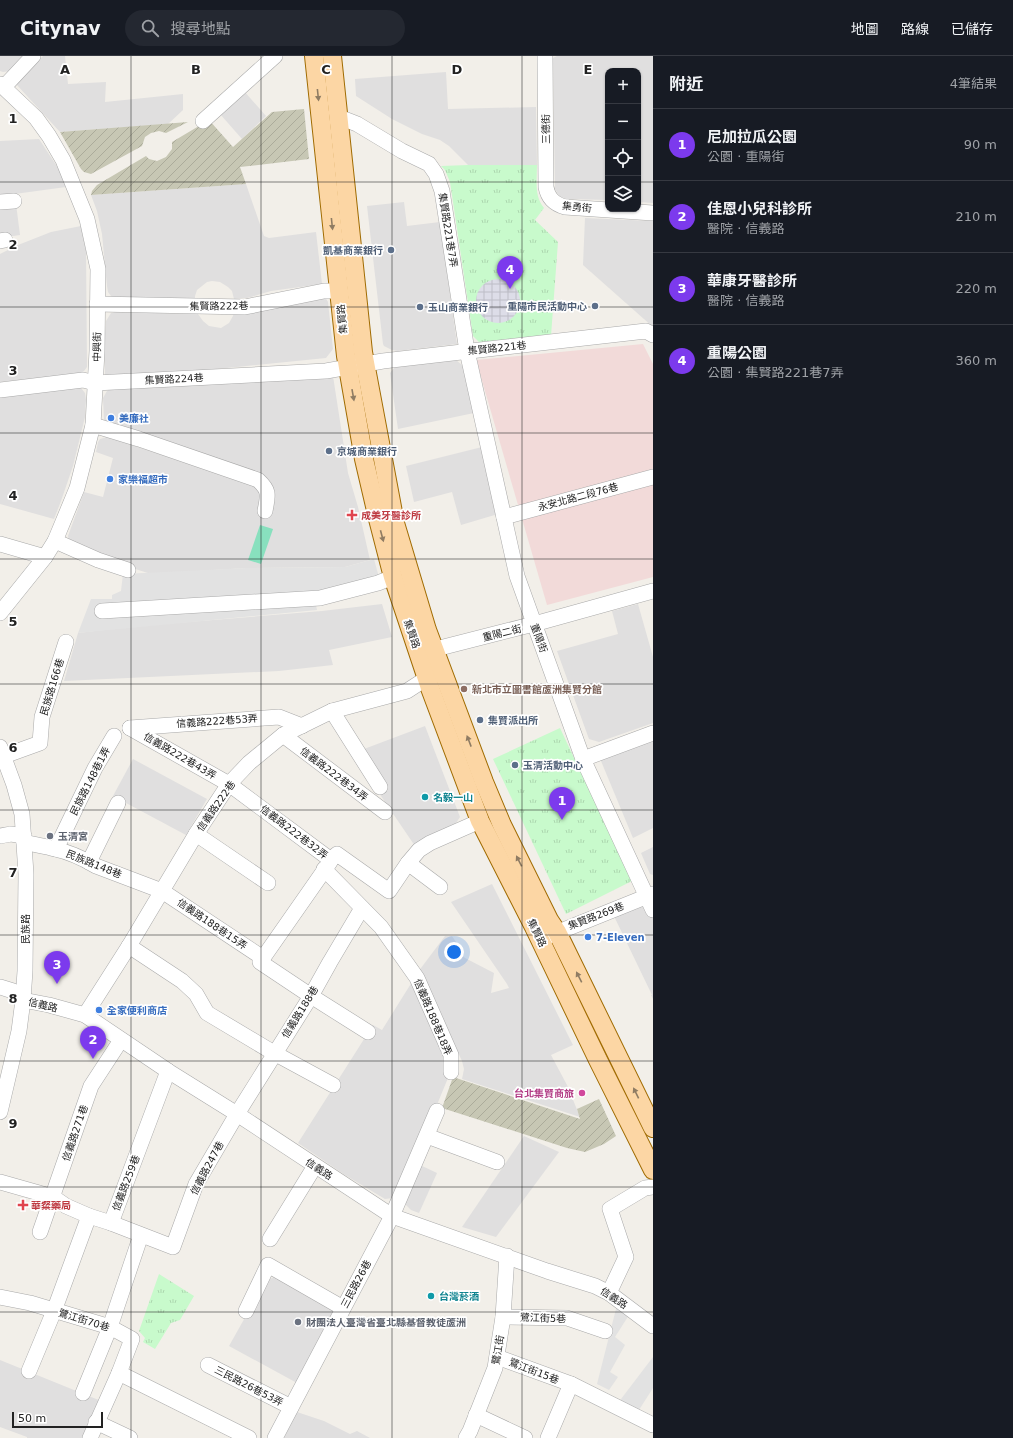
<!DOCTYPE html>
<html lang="zh-TW">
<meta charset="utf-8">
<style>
:root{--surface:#171b24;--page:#242831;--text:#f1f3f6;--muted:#9ea1a6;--line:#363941;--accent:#7c3aed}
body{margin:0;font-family:"DejaVu Sans","Noto Sans TC",sans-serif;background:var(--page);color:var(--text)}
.controls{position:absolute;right:12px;top:12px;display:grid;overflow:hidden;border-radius:8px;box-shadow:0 1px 3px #0004}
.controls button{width:36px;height:36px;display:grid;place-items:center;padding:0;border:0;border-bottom:1px solid var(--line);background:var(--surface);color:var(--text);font:20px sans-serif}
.scale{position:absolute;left:12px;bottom:10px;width:91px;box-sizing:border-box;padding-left:4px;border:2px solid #222;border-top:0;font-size:11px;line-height:14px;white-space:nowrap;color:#222;-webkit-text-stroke:3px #fff;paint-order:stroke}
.you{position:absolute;left:454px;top:896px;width:14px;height:14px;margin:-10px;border:3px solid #fff;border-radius:50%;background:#1a73e8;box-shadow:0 0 0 6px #1a73e833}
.badge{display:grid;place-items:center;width:26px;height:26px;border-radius:50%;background:var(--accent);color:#fff;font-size:13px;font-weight:700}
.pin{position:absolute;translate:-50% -33px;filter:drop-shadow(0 1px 2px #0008)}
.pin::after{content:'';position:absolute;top:21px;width:14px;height:12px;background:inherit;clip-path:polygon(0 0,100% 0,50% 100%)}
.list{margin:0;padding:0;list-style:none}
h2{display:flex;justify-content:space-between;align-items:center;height:52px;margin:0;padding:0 16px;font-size:17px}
h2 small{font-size:13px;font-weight:400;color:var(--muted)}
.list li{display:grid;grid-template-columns:26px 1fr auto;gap:12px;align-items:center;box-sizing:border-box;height:72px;padding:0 16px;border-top:1px solid var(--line)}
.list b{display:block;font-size:15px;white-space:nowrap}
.list p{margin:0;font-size:13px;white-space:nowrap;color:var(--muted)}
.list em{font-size:13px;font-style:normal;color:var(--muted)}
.icon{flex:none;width:22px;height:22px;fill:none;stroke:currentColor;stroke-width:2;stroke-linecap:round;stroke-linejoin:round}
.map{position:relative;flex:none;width:653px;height:1382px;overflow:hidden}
header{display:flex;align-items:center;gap:24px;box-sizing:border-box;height:56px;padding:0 20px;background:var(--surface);border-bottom:1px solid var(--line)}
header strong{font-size:19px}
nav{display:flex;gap:22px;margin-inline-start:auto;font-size:14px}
.search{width:280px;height:36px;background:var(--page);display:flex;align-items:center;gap:10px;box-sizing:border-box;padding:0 14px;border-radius:22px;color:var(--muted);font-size:15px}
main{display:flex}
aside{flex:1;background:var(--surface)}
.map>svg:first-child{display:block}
.residential{fill:#e0dfdf}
.commercial{fill:#f2dad9}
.construction{fill:url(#construction-furrows)}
.park{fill:url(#park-tufts)}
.pitch{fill:#88e0be}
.parking{fill:#e2e2e2}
.plaza{fill:url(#plaza-grid)}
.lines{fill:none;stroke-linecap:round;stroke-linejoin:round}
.minor-casing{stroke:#a9a9a9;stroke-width:16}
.major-casing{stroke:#a06b00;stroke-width:20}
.minor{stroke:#fff;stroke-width:15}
.major{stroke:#fcd6a4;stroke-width:18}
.oneway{fill:#8f7c63}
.grid{fill:none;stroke:#222;stroke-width:1;stroke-opacity:0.55}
.service-dot{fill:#5c6f8a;stroke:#fff;stroke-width:1.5}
.shop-dot{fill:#3f7fe0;stroke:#fff;stroke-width:1.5}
.health-dot{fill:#e0444e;stroke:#fff;stroke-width:1.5}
.education-dot{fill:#8d6e63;stroke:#fff;stroke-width:1.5}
.culture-dot{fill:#0f9aa8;stroke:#fff;stroke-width:1.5}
.worship-dot{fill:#6b7280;stroke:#fff;stroke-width:1.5}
.hotel-dot{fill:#d1479c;stroke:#fff;stroke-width:1.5}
.labels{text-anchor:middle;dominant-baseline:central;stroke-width:3.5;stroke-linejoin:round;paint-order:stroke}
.street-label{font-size:10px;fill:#222;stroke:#fff}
.service-label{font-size:10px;font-weight:bold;fill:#4e5e75;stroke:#fff;text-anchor:start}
.shop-label{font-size:10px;font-weight:bold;fill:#366cbe;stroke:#fff;text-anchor:start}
.health-label{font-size:10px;font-weight:bold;fill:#be3a42;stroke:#fff;text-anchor:start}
.education-label{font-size:10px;font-weight:bold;fill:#785e54;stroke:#fff;text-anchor:start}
.culture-label{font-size:10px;font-weight:bold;fill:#0d838f;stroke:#fff;text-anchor:start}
.worship-label{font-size:10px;font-weight:bold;fill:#5b616d;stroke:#fff;text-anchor:start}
.hotel-label{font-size:10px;font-weight:bold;fill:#b23c85;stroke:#fff;text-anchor:end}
.grid-label{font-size:13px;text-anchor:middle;font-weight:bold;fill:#222;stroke:#fff;stroke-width:3.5;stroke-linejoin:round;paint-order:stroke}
</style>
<header>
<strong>Citynav</strong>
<div class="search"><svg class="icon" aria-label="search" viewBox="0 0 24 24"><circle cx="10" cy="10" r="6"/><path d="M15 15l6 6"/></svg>搜尋地點</div>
<nav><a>地圖</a><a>路線</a><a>已儲存</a></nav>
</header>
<main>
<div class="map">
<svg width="653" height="1382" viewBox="0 0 653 1382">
<defs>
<pattern id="construction-furrows" width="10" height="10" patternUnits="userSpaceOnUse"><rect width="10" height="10" fill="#c7c7b4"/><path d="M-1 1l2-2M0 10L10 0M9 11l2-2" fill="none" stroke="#abab9a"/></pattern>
<pattern id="park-tufts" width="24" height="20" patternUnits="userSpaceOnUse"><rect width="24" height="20" fill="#c8facc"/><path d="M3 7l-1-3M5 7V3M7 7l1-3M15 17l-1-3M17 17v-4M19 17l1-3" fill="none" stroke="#acd6af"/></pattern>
<pattern id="plaza-grid" width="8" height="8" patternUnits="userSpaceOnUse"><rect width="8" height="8" fill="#dddde8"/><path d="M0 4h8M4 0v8" fill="none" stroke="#bdbdc7"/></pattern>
</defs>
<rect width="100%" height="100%" fill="#f2efe9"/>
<!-- residential -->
<g class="residential">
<path d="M0,0H25L11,15L3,16L0,15Z"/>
<path d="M43,0H65L68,28L106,26L105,46L183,38V54L168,68L60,76L17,29L18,25Z"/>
<path d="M557,0H653V147L638,146V15H608V144L566,143L559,140L558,138L555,133L553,2Z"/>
<path d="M446,16L448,53L536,51L537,109H468L449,90L440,84L422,78L392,63L356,40L355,23Z"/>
<path d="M244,35L266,60L242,83L220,58Z"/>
<path d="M39,83L62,118L66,131L0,140V85Z"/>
<path d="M246,128L264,180L269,182L316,176L322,228L271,235L247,242L234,243L232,235L228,231L220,226L212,225L207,226L197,234L195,240V247L114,242L111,240L108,236L107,230L102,178L97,155L91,139Z"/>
<path d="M404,146L407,170L440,166L457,288L398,295L392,294L384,290L383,288L367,150Z"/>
<path d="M16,148L20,179L0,182V149Z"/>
<path d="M585,162L653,165V271L583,209Z"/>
<path d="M81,170L86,195L87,311L84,315L79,318L0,326V198L18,189L51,176Z"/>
<path d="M325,241L328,246L333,293L326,302L119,323L108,321L105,319L104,290L106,265L111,257L115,256L198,258L203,265L209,270L221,272L229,267L233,260L234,255Z"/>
<path d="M456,304L463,310L474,357L398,373L390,317L395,311Z"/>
<path d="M333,320L348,417L358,451L370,504L345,511L246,512L151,518L126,510L69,484L68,480L84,436L103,441L113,402L96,396L98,386L100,383L107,381L251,428L256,431L261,440L258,454L271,457L275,444L271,427L261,418L147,378L106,367L104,364L103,342L107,335L110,333Z"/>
<path d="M76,331L81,332L85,337L86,344L85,361L73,410L61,445L54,463L0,448V341Z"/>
<path d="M482,391L498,458L461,469L452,436L414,446L406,410Z"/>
<path d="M382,548L392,581L329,594L333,609L279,615L64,625L78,577L126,571L322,555Z"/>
<path d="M638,548L653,601V667L599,686L589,683L557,595L618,578L612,555Z"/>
<path d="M328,662L364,693L425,670L460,761L456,767L415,790Z"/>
<path d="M653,682V772L633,782L601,705L606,698Z"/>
<path d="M133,703L207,743L186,779L113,740Z"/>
<path d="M653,791V819L650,818L641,797Z"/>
<path d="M492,828L573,989L551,999L567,1029L580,1061L462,1023L464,1013L462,1005L426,928L418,916L445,880H452L458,889V896L465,902L494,917L491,937L509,932L507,928L451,846Z"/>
<path d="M637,846L653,858V943L651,939H652L612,856Z"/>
<path d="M412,926L443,993L448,1022L434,1056L393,1142L385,1143L345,1119L298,1087L373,969L382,974Z"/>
<path d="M524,1080L559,1096L496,1181L462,1171Z"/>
<path d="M420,1109L437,1117L419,1157L411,1154L406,1149V1146Z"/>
<path d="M277,1219L334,1254L297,1327L229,1290L265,1226Z"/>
<path d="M0,1304L106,1347L90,1382H27V1381L0,1371Z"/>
<path d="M297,1356L324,1365L350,1378L357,1375L370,1382H284Z"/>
</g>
<!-- commercial -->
<path class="commercial" d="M643,288L653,308V521L547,549L476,304Z"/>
<!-- construction -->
<g class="construction">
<path d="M304,53L309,103L240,111L246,128L91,139L92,135L97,129L146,100L149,103L157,105L166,101L172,93V86L209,64L233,91L272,56Z"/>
<path d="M188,66L166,77L159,75L151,77L145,81L142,90L91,118L84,116L81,113L60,76Z"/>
<path d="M453,1021L580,1063L577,1053L599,1043L616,1080L604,1088L585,1096L567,1092L442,1052Z"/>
</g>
<!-- park -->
<g class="park">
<path d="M468,109H537C537,124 534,140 544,152L535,164L558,186L551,280L479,286L473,280L450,126L445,114L441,110Z"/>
<path d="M560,672L632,825L566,858L493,703Z"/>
<path d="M159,1218L194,1240L180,1264L171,1267L155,1293L143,1286L145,1282L139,1275Z"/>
</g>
<!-- pitch -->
<path class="pitch" d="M260,469L273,473L261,508L248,504Z"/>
<!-- parking -->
<g class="parking">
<path d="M374,503L381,529L315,544L317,554L78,577L91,543H112V539L121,535L123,518L246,512L345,511Z"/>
<path d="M617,1249L629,1259L615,1281L625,1289L610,1316L618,1321L609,1334L597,1328Z"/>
<path d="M653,1301V1332L637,1357L618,1347Z"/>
</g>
<!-- plaza -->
<circle class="plaza" cx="498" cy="245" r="22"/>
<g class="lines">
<!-- minor casing -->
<g class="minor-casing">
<g id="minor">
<path d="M545,0L546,131C548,142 554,148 565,151L653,157"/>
<path d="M0,28L36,62L49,80L63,104L87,163L98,213L97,295L93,369L77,432L55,485L45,501L0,557"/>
<path d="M4,31L33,0"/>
<path d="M339,61L357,68L402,95L429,108L436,118L442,135L467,295L517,520L583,703L653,854"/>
<path d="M203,65L275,0"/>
<path d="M0,146L14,145"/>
<path d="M0,185L5,184"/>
<path d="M97,248L245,251L324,235H339"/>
<path d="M0,334L83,324L95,327L326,315L383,305L646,275L653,279"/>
<path d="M93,369L139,383L258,424C270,435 268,439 265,455"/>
<path d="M504,461L653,421"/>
<path d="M55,485L98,504L128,514"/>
<path d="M0,488L45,501"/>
<path d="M102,555L320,542L378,527L393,521"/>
<path d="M424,596L534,568L653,535"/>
<path d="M332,655L380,731"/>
<path d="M130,672L229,728L331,804L337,798L389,835L408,807"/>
<path d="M130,672L279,661L302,670"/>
<path d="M283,679L385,756"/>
<path d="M0,691L14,729L22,758L26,818L25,915L23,944L19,975L0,1056"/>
<path d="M4,700L40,687L42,661L66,586"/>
<path d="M583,703L653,677"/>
<path d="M196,778L268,827"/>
<path d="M0,780L11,778L24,780"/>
<path d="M24,786C35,789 45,790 55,793C69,796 84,803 96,810L162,835L263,902L260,906L311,940L368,976"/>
<path d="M56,793L95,712L114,680"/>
<path d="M89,806L118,747"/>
<path d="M324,813L381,871L417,922L451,999V1016"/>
<path d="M440,831L408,807L419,794L430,787L480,765"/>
<path d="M546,881L653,838"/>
<path d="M129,890L182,925L196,938L207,957L274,997L333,1029"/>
<path d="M263,902L330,806"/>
<path d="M0,931L13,935L23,944L49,949L85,959L168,1015L237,1058L392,1160L547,1215L595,1230L609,1237L653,1270"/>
<path d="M85,959L129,890L196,778L229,728L249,707L283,679L332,655L407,635L427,622L437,618"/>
<path d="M427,1080L497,1106"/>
<path d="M0,1126L53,1141L66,1150L89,1160"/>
<path d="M111,1167L173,1191L196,1128L237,1058L311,940L330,906L362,852"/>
<path d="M40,1176L91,1030L121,984"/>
<path d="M270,1183L315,1110"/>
<path d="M609,1237L626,1201L610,1153L645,1132L653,1131"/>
<path d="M0,1241L30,1247L110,1271L132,1283L119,1317L90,1382"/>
<path d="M246,1255L268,1209L343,1252"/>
<path d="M503,1261L567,1262L605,1275"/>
<path d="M497,1301L571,1328L653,1369"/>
<path d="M208,1309L291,1351"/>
<path d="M29,1315L54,1255L89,1160L111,1167L168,1015"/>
<path d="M119,1317L249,1382"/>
<path d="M83,1337L110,1271L141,1179"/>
<path d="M476,1359L525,1382"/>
<path d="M96,1366L130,1382"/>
<path d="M275,1382L392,1160L437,1055"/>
<path d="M466,1382L470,1375L495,1312L503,1261L507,1200"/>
<path d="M548,1382L571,1328"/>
</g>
</g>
<!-- major casing -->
<g class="major-casing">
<g id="major">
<path d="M314,0L346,300L364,403L378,463L393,521L430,632L480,765L534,871L598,1004L653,1114"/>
<path d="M332,0L363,296L395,467L427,574L484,726L502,769L549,864L557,876L653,1072"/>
</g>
</g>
<!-- minor -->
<use href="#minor" class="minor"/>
<!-- major -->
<use href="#major" class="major"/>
</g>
<!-- one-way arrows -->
<defs><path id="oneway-solid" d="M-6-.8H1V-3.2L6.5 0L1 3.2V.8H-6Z"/></defs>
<g class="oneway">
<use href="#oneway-solid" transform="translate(318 39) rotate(84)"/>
<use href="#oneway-solid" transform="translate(332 168) rotate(84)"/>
<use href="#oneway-solid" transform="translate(353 339) rotate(80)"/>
<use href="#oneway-solid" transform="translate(382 480) rotate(75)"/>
<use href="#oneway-solid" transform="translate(469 685) rotate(-111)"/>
<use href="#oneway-solid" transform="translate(519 805) rotate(-117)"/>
<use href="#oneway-solid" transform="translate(579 921) rotate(-117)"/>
<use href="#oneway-solid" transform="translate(636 1037) rotate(-116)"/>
</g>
<!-- grid -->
<path class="grid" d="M131,0V1382M261,0V1382M392,0V1382M522,0V1382M0,126H608M638,126H653M0,251H653M0,377H653M0,503H653M0,628H653M0,754H653M0,879H653M0,1005H653M0,1131H653M0,1256H653"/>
<!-- markers -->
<g class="service-dot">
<circle cx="391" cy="194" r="4"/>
<circle cx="595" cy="250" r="4"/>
<circle cx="420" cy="251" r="4"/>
<circle cx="329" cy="395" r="4"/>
<circle cx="480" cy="664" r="4"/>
<circle cx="515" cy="709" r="4"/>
</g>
<g class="shop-dot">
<circle cx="111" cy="362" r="4"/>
<circle cx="110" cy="423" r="4"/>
<circle cx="588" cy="881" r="4"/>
<circle cx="99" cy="954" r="4"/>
</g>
<g class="health-dot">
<path d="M350 453h4v4h4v4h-4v4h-4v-4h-4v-4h4z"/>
<path d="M21 1143h4v4h4v4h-4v4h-4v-4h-4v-4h4z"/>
</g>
<circle class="education-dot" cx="464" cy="633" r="4"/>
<g class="culture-dot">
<circle cx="425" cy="741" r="4"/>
<circle cx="431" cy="1240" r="4"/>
</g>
<g class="worship-dot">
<circle cx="50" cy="780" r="4"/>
<circle cx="298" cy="1266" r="4"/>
</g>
<circle class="hotel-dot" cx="582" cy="1037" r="4"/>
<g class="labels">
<!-- street labels -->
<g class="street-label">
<text transform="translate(546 73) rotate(-91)">三德街</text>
<text transform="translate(577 151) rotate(6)">集勇街</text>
<text transform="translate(448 174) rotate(81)">集賢路221巷7弄</text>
<text transform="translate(219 250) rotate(-1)">集賢路222巷</text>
<text transform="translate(342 263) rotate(-96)">集賢路</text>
<text transform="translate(97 291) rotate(-89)">中興街</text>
<text transform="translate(497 292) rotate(-6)">集賢路221巷</text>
<text transform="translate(174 323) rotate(-3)">集賢路224巷</text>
<text transform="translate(578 441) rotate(-15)">永安北路二段76巷</text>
<text transform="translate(502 577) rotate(-14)">重陽二街</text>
<text transform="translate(412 578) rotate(71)">集賢路</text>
<text transform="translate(539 582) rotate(70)">重陽街</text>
<text transform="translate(52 631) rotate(-73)">民族路166巷</text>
<text transform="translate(217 665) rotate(-4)">信義路222巷53弄</text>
<text transform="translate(180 700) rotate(30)">信義路222巷43弄</text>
<text transform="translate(334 718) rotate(37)">信義路222巷34弄</text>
<text transform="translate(90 725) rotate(-63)">民族路148巷1弄</text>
<text transform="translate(216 750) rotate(-55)">信義路222巷</text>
<text transform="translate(294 776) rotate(37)">信義路222巷32弄</text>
<text transform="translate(94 808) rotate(22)">民族路148巷</text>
<text transform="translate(596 860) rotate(-21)">集賢路269巷</text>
<text transform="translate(212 868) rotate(34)">信義路188巷15弄</text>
<text transform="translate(25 873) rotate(-90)">民族路</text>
<text transform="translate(537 877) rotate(64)">集賢路</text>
<text transform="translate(43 949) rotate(14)">信義路</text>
<text transform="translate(300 956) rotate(-58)">信義路188巷</text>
<text transform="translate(433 961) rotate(67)">信義路188巷18弄</text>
<text transform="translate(75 1077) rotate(-71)">信義路271巷</text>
<text transform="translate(207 1112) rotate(-62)">信義路247巷</text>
<text transform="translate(319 1113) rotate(33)">信義路</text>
<text transform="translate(126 1127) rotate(-69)">信義路259巷</text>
<text transform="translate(356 1228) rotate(-62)">三民路26巷</text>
<text transform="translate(614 1242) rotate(33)">信義路</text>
<text transform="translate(543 1262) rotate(2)">鷺江街5巷</text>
<text transform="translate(84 1264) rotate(17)">鷺江街70巷</text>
<text transform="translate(498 1294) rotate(-81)">鷺江街</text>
<text transform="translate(534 1315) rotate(21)">鷺江街15巷</text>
<text transform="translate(249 1330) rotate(27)">三民路26巷53弄</text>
</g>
<!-- service labels -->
<g class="service-label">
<text x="383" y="194" text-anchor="end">凱基商業銀行</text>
<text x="587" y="250" text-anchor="end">重陽市民活動中心</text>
<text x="428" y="251">玉山商業銀行</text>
<text x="337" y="395">京城商業銀行</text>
<text x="488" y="664">集賢派出所</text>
<text x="523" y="709">玉清活動中心</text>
</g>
<!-- shop labels -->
<g class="shop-label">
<text x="119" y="362">美廉社</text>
<text x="118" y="423">家樂福超市</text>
<text x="596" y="881">7-Eleven</text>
<text x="107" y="954">全家便利商店</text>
</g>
<!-- health labels -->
<g class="health-label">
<text x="361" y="459">成美牙醫診所</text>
<text x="31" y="1149">華粲藥局</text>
</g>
<!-- education labels -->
<g class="education-label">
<text x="472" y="633">新北市立圖書館蘆洲集賢分館</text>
</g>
<!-- culture labels -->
<g class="culture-label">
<text x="433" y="741">名毅一山</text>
<text x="439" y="1240">台灣菸酒</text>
</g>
<!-- worship labels -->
<g class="worship-label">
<text x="58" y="780">玉清宮</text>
<text x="306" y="1266">財團法人臺灣省臺北縣基督教徒蘆洲</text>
</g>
<!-- hotel labels -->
<g class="hotel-label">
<text x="574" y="1037">台北集賢商旅</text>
</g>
</g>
<g class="grid-label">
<text x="65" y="18">A</text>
<text x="196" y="18">B</text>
<text x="326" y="18">C</text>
<text x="457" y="18">D</text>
<text x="588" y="18">E</text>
<text x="13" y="67">1</text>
<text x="13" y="193">2</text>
<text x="13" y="319">3</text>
<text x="13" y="444">4</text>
<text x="13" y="570">5</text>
<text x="13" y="696">6</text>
<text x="13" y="821">7</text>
<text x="13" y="947">8</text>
<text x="13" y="1072">9</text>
</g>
</svg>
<div class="controls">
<button>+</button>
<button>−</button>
<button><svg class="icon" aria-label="locate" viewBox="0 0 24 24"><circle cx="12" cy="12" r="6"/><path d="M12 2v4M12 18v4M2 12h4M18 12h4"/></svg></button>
<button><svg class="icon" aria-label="layers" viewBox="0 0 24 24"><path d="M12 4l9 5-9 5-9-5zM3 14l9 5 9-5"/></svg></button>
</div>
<div class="scale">50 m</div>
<div class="you"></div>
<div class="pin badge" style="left:562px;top:764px">1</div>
<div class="pin badge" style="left:93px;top:1003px">2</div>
<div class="pin badge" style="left:57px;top:928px">3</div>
<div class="pin badge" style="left:510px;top:233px">4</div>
</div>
<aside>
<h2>附近<small>4筆結果</small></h2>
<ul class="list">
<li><span class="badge">1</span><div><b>尼加拉瓜公園</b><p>公園 · 重陽街</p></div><em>90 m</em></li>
<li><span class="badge">2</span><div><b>佳恩小兒科診所</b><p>醫院 · 信義路</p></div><em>210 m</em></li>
<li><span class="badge">3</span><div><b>華康牙醫診所</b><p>醫院 · 信義路</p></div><em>220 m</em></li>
<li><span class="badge">4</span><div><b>重陽公園</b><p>公園 · 集賢路221巷7弄</p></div><em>360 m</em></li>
</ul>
</aside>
</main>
